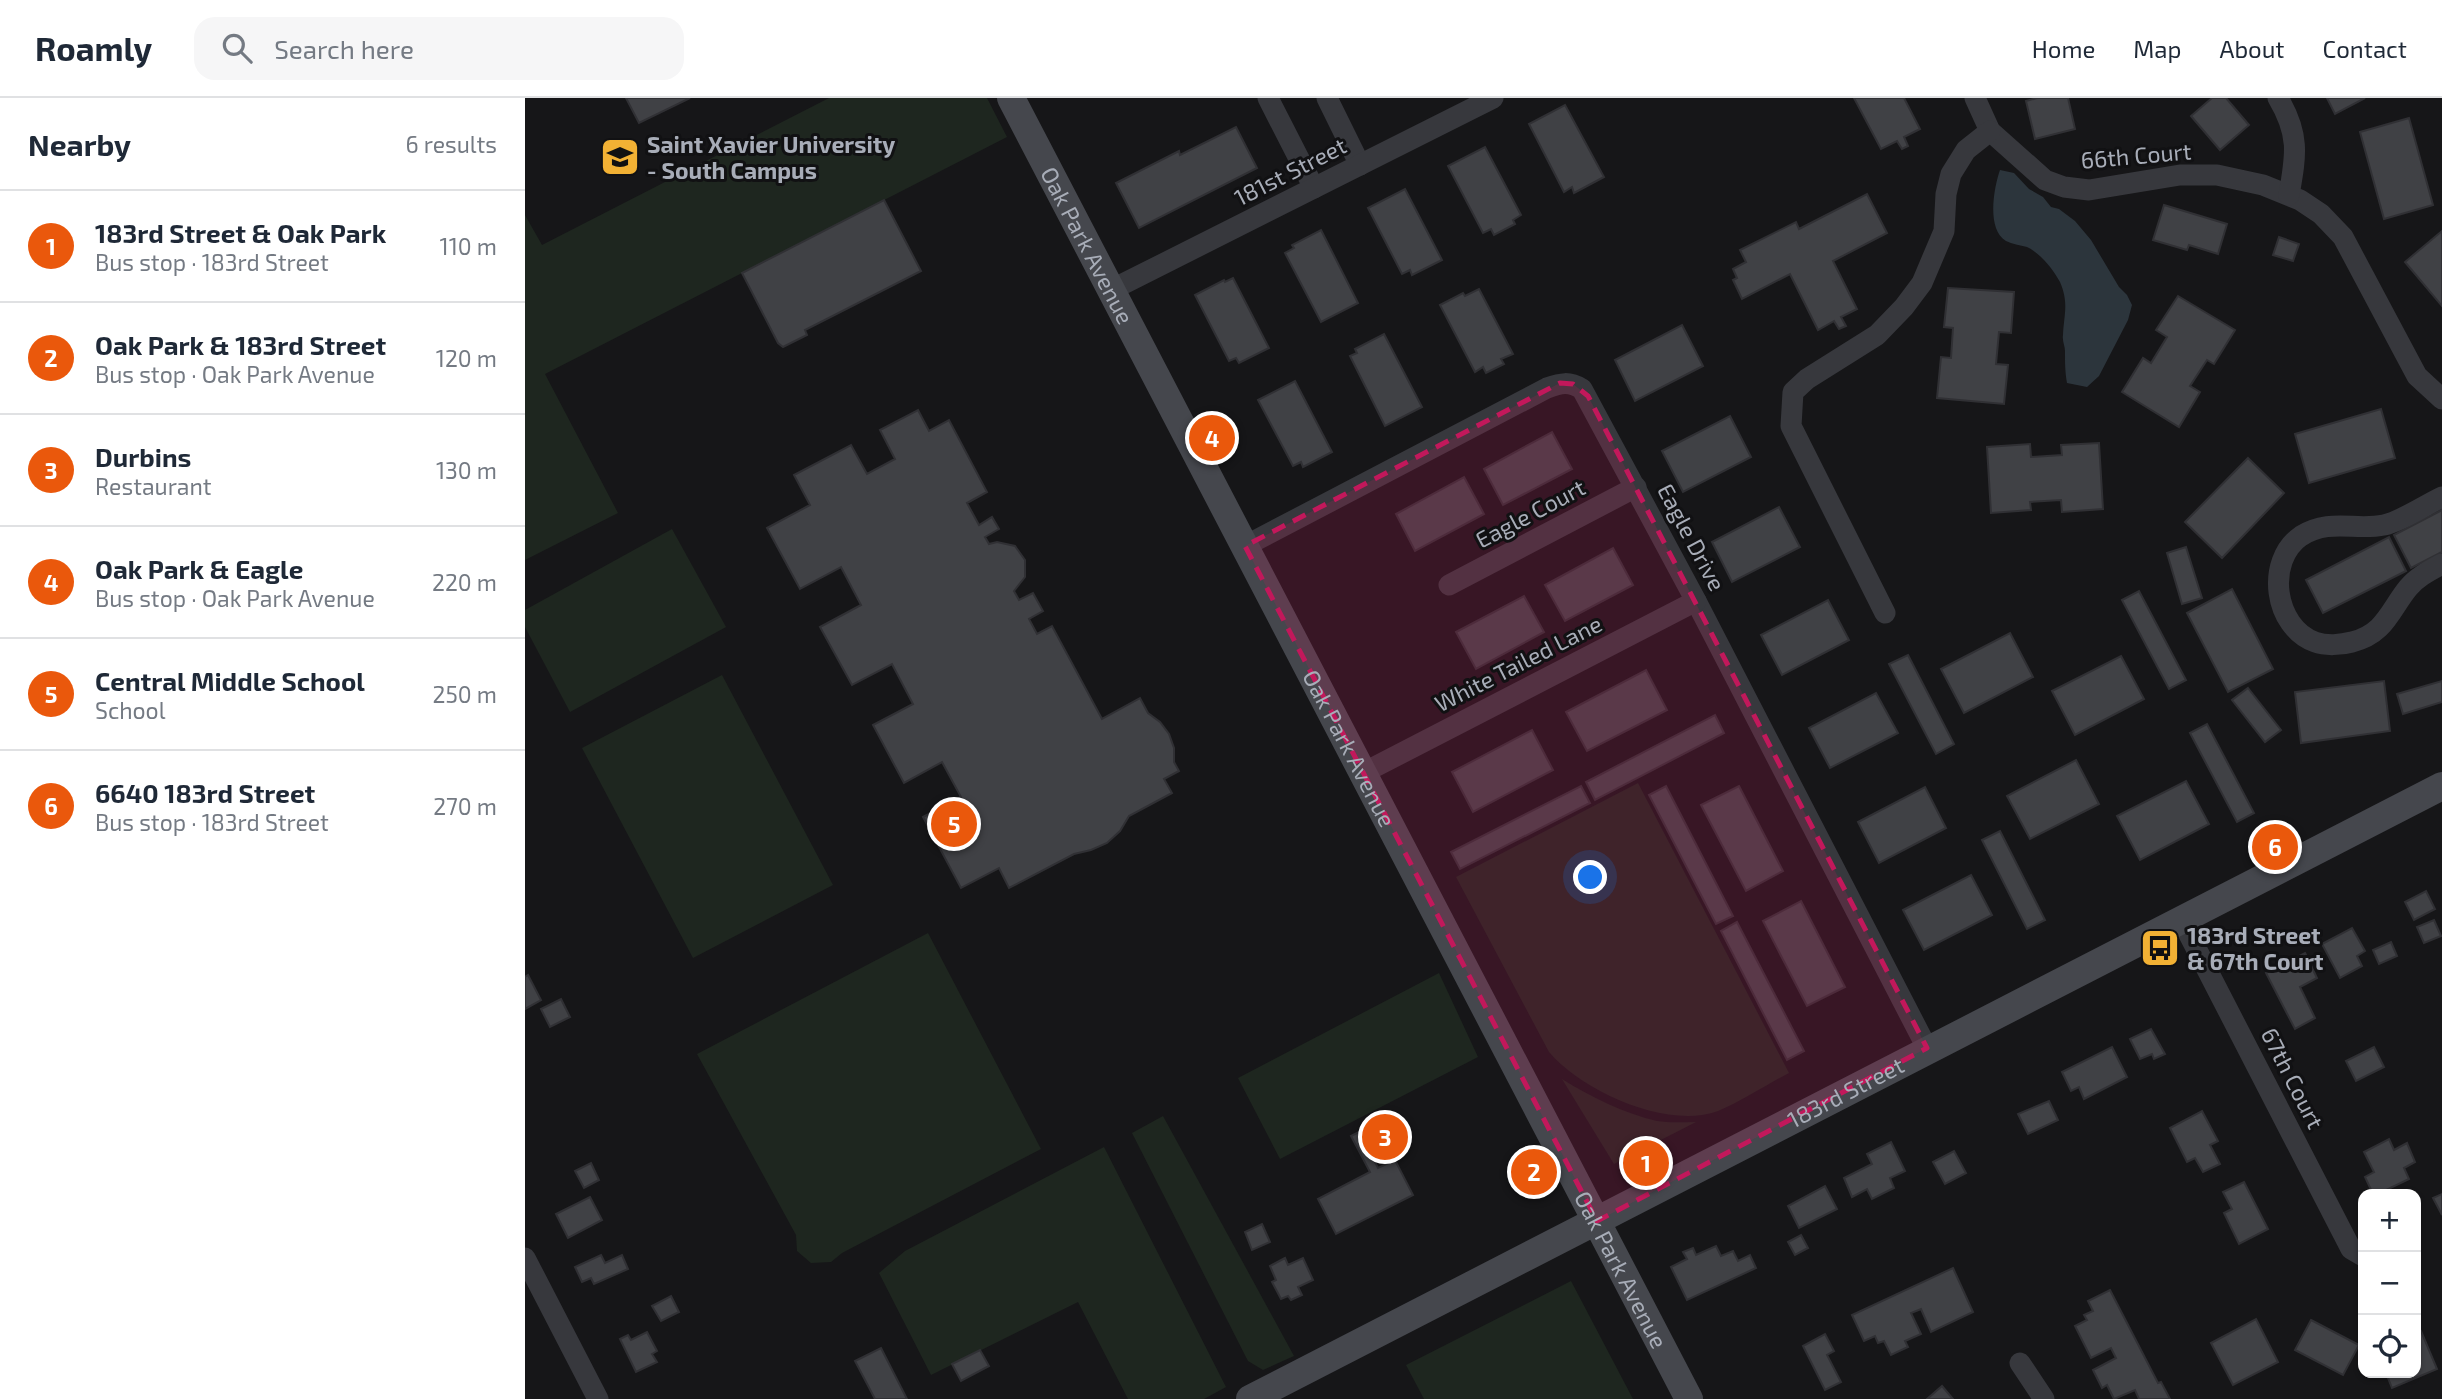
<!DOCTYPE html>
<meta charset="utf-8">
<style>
:root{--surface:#fff;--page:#f6f6f7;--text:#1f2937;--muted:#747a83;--line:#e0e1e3;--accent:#ea580c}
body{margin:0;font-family:"Exo 2",sans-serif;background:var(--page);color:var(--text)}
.controls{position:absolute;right:21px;bottom:21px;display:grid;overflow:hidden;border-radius:14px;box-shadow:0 2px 5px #0004}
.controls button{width:63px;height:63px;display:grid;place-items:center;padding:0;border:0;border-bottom:2px solid var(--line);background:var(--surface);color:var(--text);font:35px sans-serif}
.you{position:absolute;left:1066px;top:780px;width:24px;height:24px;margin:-18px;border:5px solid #fff;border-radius:50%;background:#1a73e8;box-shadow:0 0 0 10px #1a73e833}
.badge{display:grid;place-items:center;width:46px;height:46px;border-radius:50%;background:var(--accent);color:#fff;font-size:23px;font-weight:700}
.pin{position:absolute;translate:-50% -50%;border:4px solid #fff;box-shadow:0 2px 7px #0006}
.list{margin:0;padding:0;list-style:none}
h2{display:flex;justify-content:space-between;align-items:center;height:91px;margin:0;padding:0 28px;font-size:30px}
h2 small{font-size:23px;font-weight:400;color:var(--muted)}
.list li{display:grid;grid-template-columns:46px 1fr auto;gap:21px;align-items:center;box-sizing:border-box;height:112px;padding:0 28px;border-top:2px solid var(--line)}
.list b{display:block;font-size:26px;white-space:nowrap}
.list p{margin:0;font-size:23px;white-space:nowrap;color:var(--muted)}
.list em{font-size:23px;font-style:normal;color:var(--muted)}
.icon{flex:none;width:38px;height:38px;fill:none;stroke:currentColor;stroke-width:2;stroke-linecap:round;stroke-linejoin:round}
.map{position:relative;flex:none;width:1917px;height:1301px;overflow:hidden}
header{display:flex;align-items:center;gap:42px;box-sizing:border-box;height:98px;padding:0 35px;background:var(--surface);border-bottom:2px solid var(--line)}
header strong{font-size:33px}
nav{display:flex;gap:38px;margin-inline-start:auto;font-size:24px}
.search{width:490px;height:63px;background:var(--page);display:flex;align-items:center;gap:18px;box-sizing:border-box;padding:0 24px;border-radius:21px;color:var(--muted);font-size:26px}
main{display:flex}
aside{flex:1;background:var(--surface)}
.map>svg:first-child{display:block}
.green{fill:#1e261f}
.water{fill:#2c353c}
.building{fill:#404145;stroke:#303034;stroke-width:2}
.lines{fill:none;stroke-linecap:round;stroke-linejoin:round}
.street{stroke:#37383d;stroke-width:21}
.secondary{stroke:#45474d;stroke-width:28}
.marked{fill:#c2185b;fill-opacity:0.2;stroke:#c2185b;stroke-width:5;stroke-dasharray:14 9;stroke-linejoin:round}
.labels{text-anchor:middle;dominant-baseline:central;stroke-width:6;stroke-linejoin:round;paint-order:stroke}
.poi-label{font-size:23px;font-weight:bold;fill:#a8adb8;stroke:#111113;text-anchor:start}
.street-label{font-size:23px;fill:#a8adb8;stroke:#111113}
</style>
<header>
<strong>Roamly</strong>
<div class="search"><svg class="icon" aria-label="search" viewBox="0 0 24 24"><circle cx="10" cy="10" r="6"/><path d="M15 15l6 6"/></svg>Search here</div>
<nav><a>Home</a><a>Map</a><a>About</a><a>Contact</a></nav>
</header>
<main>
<aside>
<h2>Nearby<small>6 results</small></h2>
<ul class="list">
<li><span class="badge">1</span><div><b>183rd Street &amp; Oak Park</b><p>Bus stop · 183rd Street</p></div><em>110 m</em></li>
<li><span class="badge">2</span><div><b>Oak Park &amp; 183rd Street</b><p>Bus stop · Oak Park Avenue</p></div><em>120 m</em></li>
<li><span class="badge">3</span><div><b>Durbins</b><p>Restaurant</p></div><em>130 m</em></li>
<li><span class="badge">4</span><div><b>Oak Park &amp; Eagle</b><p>Bus stop · Oak Park Avenue</p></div><em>220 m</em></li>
<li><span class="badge">5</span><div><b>Central Middle School</b><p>School</p></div><em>250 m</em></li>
<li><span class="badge">6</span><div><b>6640 183rd Street</b><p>Bus stop · 183rd Street</p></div><em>270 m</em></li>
</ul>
</aside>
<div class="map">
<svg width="1917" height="1301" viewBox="0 0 1917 1301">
<rect width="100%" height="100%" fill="#161618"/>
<!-- green -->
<g class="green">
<path d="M304,0H462L482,39L20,276L93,415L0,462V117L17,147Z"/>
<path d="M147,431L201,529L45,614L0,529V512Z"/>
<path d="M197,577L308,787L168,860L57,650Z"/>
<path d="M1113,685L1264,975C1241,987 1217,1003 1193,1013C1142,1032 1057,993 1024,954L931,779Z"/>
<path d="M403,835L516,1051L317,1155L306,1164L286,1165L272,1153L271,1137L172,956Z"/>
<path d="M914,875L953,959L755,1061L713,980Z"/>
<path d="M1037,981C1066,999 1098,1015 1132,1023C1144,1025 1158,1024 1171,1024L1089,1066Z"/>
<path d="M638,1018L769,1258L738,1272L723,1263L607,1035Z"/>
<path d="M579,1049L701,1289L679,1301H603L553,1204L406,1277L354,1175L380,1153Z"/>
<path d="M1046,1183L1108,1301H899L881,1267Z"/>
</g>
<!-- water -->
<path class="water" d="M1475,72L1489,75L1504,91L1518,99L1526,109L1534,111L1550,123L1566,142L1594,189L1602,197L1607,207L1603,222L1574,278L1562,289L1542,285C1540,273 1540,265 1540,253C1540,248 1537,243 1538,237C1539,216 1544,205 1535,184C1528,171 1515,155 1502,149C1495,147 1487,146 1481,143C1461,131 1469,89 1475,72Z"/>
<!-- building -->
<g class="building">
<path d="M101,0H165L114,25Z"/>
<path d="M1329,0H1379L1395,31L1379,39L1383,48L1377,51L1372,43L1356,51Z"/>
<path d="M1512,0H1543L1550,31L1510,41L1501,3Z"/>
<path d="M1687,0H1701L1724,27L1695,52L1666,18Z"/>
<path d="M1802,0H1840L1810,16Z"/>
<path d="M1040,7L1079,79L1049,95L1047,89L1039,94L1004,26Z"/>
<path d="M1884,20L1908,107L1859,121L1835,34Z"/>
<path d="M711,29L732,70L614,130L591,85L654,53L655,57Z"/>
<path d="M960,49L996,117L988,122L990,126L969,137L966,131L958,135L923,68Z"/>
<path d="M880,91L917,162L887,177L885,172L877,176L843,110Z"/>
<path d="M1342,96L1362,135L1308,163L1332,211L1316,219L1321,228L1314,231L1309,223L1293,232L1265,176L1217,201L1208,182L1212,180L1208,171L1221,164L1215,152L1271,124L1274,131Z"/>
<path d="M359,102L396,173L280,232L282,237L258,249L253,245L217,175Z"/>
<path d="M1639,107L1702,126L1693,156L1664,147L1662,152L1628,142Z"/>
<path d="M796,132L833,205L796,224L760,155L769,150L767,147Z"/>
<path d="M1917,133V208L1880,164Z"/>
<path d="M1754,139L1774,146L1768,163L1748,157Z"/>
<path d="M708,180L744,250L714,265L711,260L704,263L670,197L699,182L700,184Z"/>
<path d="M1423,190L1489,194L1486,235L1474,234L1471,266L1483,267L1479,306L1412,300L1416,259L1426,260L1428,230L1419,229Z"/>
<path d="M954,191L988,256L976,261L979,266L961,275L958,269L950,274L915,207L938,195L940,198Z"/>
<path d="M1653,198L1710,232L1689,266L1682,262L1665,288L1675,294L1654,329L1597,294L1618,260L1626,265L1642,239L1631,232Z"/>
<path d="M1157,227L1178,268L1110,303L1090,262Z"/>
<path d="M859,236L897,309L860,328L825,258L832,255L830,251Z"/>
<path d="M770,283L807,354L778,369L776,364L768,368L733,302Z"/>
<path d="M1856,311L1870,360L1784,385L1770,336Z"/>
<path d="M393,312L404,333L424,322L462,394L442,405L454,427L467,419L474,431L460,439L464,446L472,444L490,448L500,462V479L489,493L494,502L508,495L518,513L504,521L512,536L527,528L577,621L615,600L623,615L635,624L644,636L649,650V664L654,673L639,681L647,695L604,718L595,733L582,745L566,752L549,756L484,790L474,770L436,790L398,719L436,699L417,664L379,685L348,627L388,606L367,566L327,587L295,529L336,507L316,469L275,491L242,430L285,407L269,377L326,347L342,376L370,361L355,332Z"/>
<path d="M1205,318L1226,359L1158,394L1137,353Z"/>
<path d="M1027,334L1047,371L978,407L959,371Z"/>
<path d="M1574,345L1578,411L1537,414L1536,402L1505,404L1506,412L1466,415L1462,349L1505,346L1506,359L1537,357L1536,347Z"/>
<path d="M1723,360L1759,395L1697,460L1660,424Z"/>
<path d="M939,379L959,416L890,453L871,416Z"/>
<path d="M1254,409L1275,449L1207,484L1187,444Z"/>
<path d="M1917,412V454L1886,470L1869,437Z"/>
<path d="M1864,439L1881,473L1798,515L1781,482Z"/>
<path d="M1661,449L1677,500L1657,506L1642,455Z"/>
<path d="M1088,450L1108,487L1040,523L1020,487Z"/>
<path d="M1707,491L1748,571L1703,594L1662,515Z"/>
<path d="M1614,493L1661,582L1644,591L1597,502Z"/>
<path d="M999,498L1019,534L951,571L931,534Z"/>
<path d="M1303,502L1324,542L1257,577L1236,537Z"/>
<path d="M1485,535L1508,579L1439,615L1416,571Z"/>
<path d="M1383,557L1429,646L1411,656L1364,566Z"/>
<path d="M1596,558L1619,601L1550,637L1527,593Z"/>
<path d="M1121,572L1142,612L1062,653L1041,614Z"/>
<path d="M1859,583L1865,633L1776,645L1770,594Z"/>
<path d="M1917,583V604L1878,616L1872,596Z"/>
<path d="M1723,590L1756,632L1740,644L1707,602Z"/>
<path d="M1351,595L1373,635L1305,670L1284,630Z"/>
<path d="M1190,617L1199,635L1070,702L1061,684Z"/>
<path d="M1682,626L1729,715L1712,724L1665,635Z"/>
<path d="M1007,632L1028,672L948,714L927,674Z"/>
<path d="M1551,662L1574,706L1505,741L1482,698Z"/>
<path d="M1661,683L1684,726L1615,762L1592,718Z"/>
<path d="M1056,688L1065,705L935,771L926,754Z"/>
<path d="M1141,688L1208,818L1191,826L1124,697Z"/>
<path d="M1214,688L1258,773L1221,793L1176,707Z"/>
<path d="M1400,689L1421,730L1354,765L1333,724Z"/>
<path d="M1475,733L1520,822L1502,831L1457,742Z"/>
<path d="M1446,777L1467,817L1399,852L1378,812Z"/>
<path d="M1901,793L1910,811L1889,822L1880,804Z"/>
<path d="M1276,803L1320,889L1282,908L1238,823Z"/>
<path d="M1909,822L1916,838L1899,845L1892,829Z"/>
<path d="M1212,824L1279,953L1262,962L1196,833Z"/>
<path d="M1827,830L1840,853L1832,858L1837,868L1815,880L1797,846Z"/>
<path d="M1866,844L1872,858L1854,866L1848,852Z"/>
<path d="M1780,855L1792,880L1775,889L1790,920L1770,931L1741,875Z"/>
<path d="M3,877L16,902L0,911V879Z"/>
<path d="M36,901L45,919L25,929L16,911Z"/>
<path d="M1626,931L1640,956L1629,961L1627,956L1615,961L1605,941Z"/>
<path d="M1587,949L1602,979L1559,1001L1554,989L1546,993L1537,974Z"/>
<path d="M1849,949L1859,969L1831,983L1821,963Z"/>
<path d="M1524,1003L1533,1022L1503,1036L1493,1016Z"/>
<path d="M1677,1013L1693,1043L1685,1047L1695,1066L1678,1074L1670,1060L1662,1064L1645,1030Z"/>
<path d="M862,1020L877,1048L849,1062L853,1070L870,1062L888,1097L811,1136L793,1101L845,1074L826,1038Z"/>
<path d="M1864,1041L1869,1052L1882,1045L1890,1064L1879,1070L1884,1081L1853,1096H1848L1840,1079L1849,1074L1839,1054Z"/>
<path d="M1366,1044L1380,1073L1365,1080L1369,1090L1347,1101L1342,1091L1327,1099L1319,1080L1347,1066L1342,1056Z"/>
<path d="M1429,1053L1441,1075L1420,1086L1408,1064Z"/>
<path d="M66,1065L74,1082L59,1090L50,1073Z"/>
<path d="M1719,1084L1743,1131L1714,1146L1699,1115L1707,1111L1698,1094Z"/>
<path d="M1300,1088L1312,1111L1274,1130L1263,1108Z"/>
<path d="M1917,1096V1117L1908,1100Z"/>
<path d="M65,1099L77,1122L43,1140L31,1116Z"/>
<path d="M737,1126L745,1144L727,1152L720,1134Z"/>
<path d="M1276,1137L1283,1150L1270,1157L1263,1144Z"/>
<path d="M1191,1148L1196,1158L1208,1153L1213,1163L1225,1157L1231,1170L1162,1202L1146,1169L1162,1161L1158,1154L1168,1150L1171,1157Z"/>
<path d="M76,1157L80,1165L97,1157L103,1171L69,1186L66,1180L57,1184L50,1169Z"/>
<path d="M760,1160L763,1167L778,1160L788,1182L773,1189L777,1197L766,1202L763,1198L756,1201L747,1184L751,1182L745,1168Z"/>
<path d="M1428,1170L1448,1214L1406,1234L1396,1211L1386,1215L1396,1236L1380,1243L1383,1249L1366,1257L1359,1243L1353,1245L1350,1238L1339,1243L1327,1217Z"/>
<path d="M1585,1192L1633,1285L1636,1284L1645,1301H1614L1610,1292L1589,1301L1582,1287L1577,1290L1568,1272L1591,1260L1586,1250L1566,1260L1550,1228L1562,1222L1559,1217L1568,1213L1563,1203Z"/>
<path d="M146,1198L154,1214L136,1223L127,1208Z"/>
<path d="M1731,1221L1753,1264L1708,1287L1686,1245Z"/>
<path d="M1786,1222L1834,1247L1818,1277L1770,1252Z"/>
<path d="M1896,1233L1912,1271L1867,1290L1861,1275H1891V1235Z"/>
<path d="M122,1234L132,1253L127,1256L132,1264L111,1274L95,1241L103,1237L106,1242Z"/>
<path d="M1300,1236L1309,1253L1302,1257L1316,1284L1300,1292L1278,1248Z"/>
<path d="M356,1250L382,1301H350L330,1263Z"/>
<path d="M455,1252L464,1268L436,1283L427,1266Z"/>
<path d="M1417,1288L1428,1301H1402Z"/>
</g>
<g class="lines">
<!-- street -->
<g class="street">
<path d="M743,0L789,90"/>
<path d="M802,0L835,67"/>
<path d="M1450,0L1465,33L1520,82L1539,89L1564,92L1655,77H1692L1738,87L1775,102L1796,116L1818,139L1892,278L1917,301"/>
<path d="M1753,0C1775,37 1771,57 1764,97"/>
<path d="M586,192L968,0"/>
<path d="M1917,399C1900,407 1877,423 1859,427C1830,433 1805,420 1776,438C1740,463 1749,529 1790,544C1801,548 1816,547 1827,544C1860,536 1865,512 1883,490C1892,479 1904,473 1917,466"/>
<path d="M720,448L1022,290C1036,285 1044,283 1057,291L1171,503L1402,950"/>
<path d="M924,487L1111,389"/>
<path d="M1360,515L1266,328L1268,294L1282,281L1352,237L1379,209L1397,185L1419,133L1421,96L1426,76L1441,52L1465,33"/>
<path d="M838,675L1171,503"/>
<path d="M1656,821L1826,1151L1838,1158"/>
<path d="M0,1160L73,1301"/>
<path d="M1495,1265L1519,1301"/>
</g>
<!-- secondary -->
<g class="secondary">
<path id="s1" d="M486,0L1164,1301"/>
<path id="s2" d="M725,1301C1122,1096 1519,891 1917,688"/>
</g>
</g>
<!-- marked area -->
<path class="marked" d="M1035,285L1048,286L1063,298L1402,950L1072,1123L720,448Z"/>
<!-- icons -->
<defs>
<g id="university-square" transform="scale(2.0125)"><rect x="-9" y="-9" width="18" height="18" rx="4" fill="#f2b134" stroke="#111113"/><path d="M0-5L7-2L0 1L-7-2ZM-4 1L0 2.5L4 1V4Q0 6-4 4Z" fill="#111"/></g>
<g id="bus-square" transform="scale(2.0125)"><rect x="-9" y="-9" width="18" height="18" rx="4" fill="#f2b134" stroke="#111113"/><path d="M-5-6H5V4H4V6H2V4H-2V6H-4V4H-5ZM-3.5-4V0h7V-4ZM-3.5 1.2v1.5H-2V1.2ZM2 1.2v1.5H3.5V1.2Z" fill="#111"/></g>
</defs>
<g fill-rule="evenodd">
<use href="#university-square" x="95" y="59"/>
<use href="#bus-square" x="1635" y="850"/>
</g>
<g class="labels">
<!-- poi labels -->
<g class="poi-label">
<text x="122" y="46">Saint Xavier University<tspan x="122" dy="26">- South Campus</tspan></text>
<text x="1662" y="837">183rd Street<tspan x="1662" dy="26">&amp; 67th Court</tspan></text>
</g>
<!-- street labels -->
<g class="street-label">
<text transform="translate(1611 57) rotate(-5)">66th Court</text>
<text transform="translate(765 73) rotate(-27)">181st Street</text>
<text stroke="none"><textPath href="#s1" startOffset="166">Oak Park Avenue</textPath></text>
<text transform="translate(1005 415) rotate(-28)">Eagle Court</text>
<text transform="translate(1167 439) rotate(62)">Eagle Drive</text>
<text transform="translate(993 565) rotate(-27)">White Tailed Lane</text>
<text stroke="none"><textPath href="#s1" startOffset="733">Oak Park Avenue</textPath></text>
<text transform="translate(1768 980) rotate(63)">67th Court</text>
<text stroke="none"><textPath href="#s2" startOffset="670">183rd Street</textPath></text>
<text stroke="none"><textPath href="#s1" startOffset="1321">Oak Park Avenue</textPath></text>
</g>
</g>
</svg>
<div class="controls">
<button>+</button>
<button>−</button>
<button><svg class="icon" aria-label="locate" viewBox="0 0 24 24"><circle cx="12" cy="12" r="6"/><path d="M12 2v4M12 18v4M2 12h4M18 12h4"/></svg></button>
</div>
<div class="you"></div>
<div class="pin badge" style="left:1121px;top:1065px">1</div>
<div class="pin badge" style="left:1009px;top:1074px">2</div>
<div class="pin badge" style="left:860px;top:1039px">3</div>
<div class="pin badge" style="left:687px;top:340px">4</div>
<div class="pin badge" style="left:429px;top:726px">5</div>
<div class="pin badge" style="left:1750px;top:749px">6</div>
</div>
</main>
